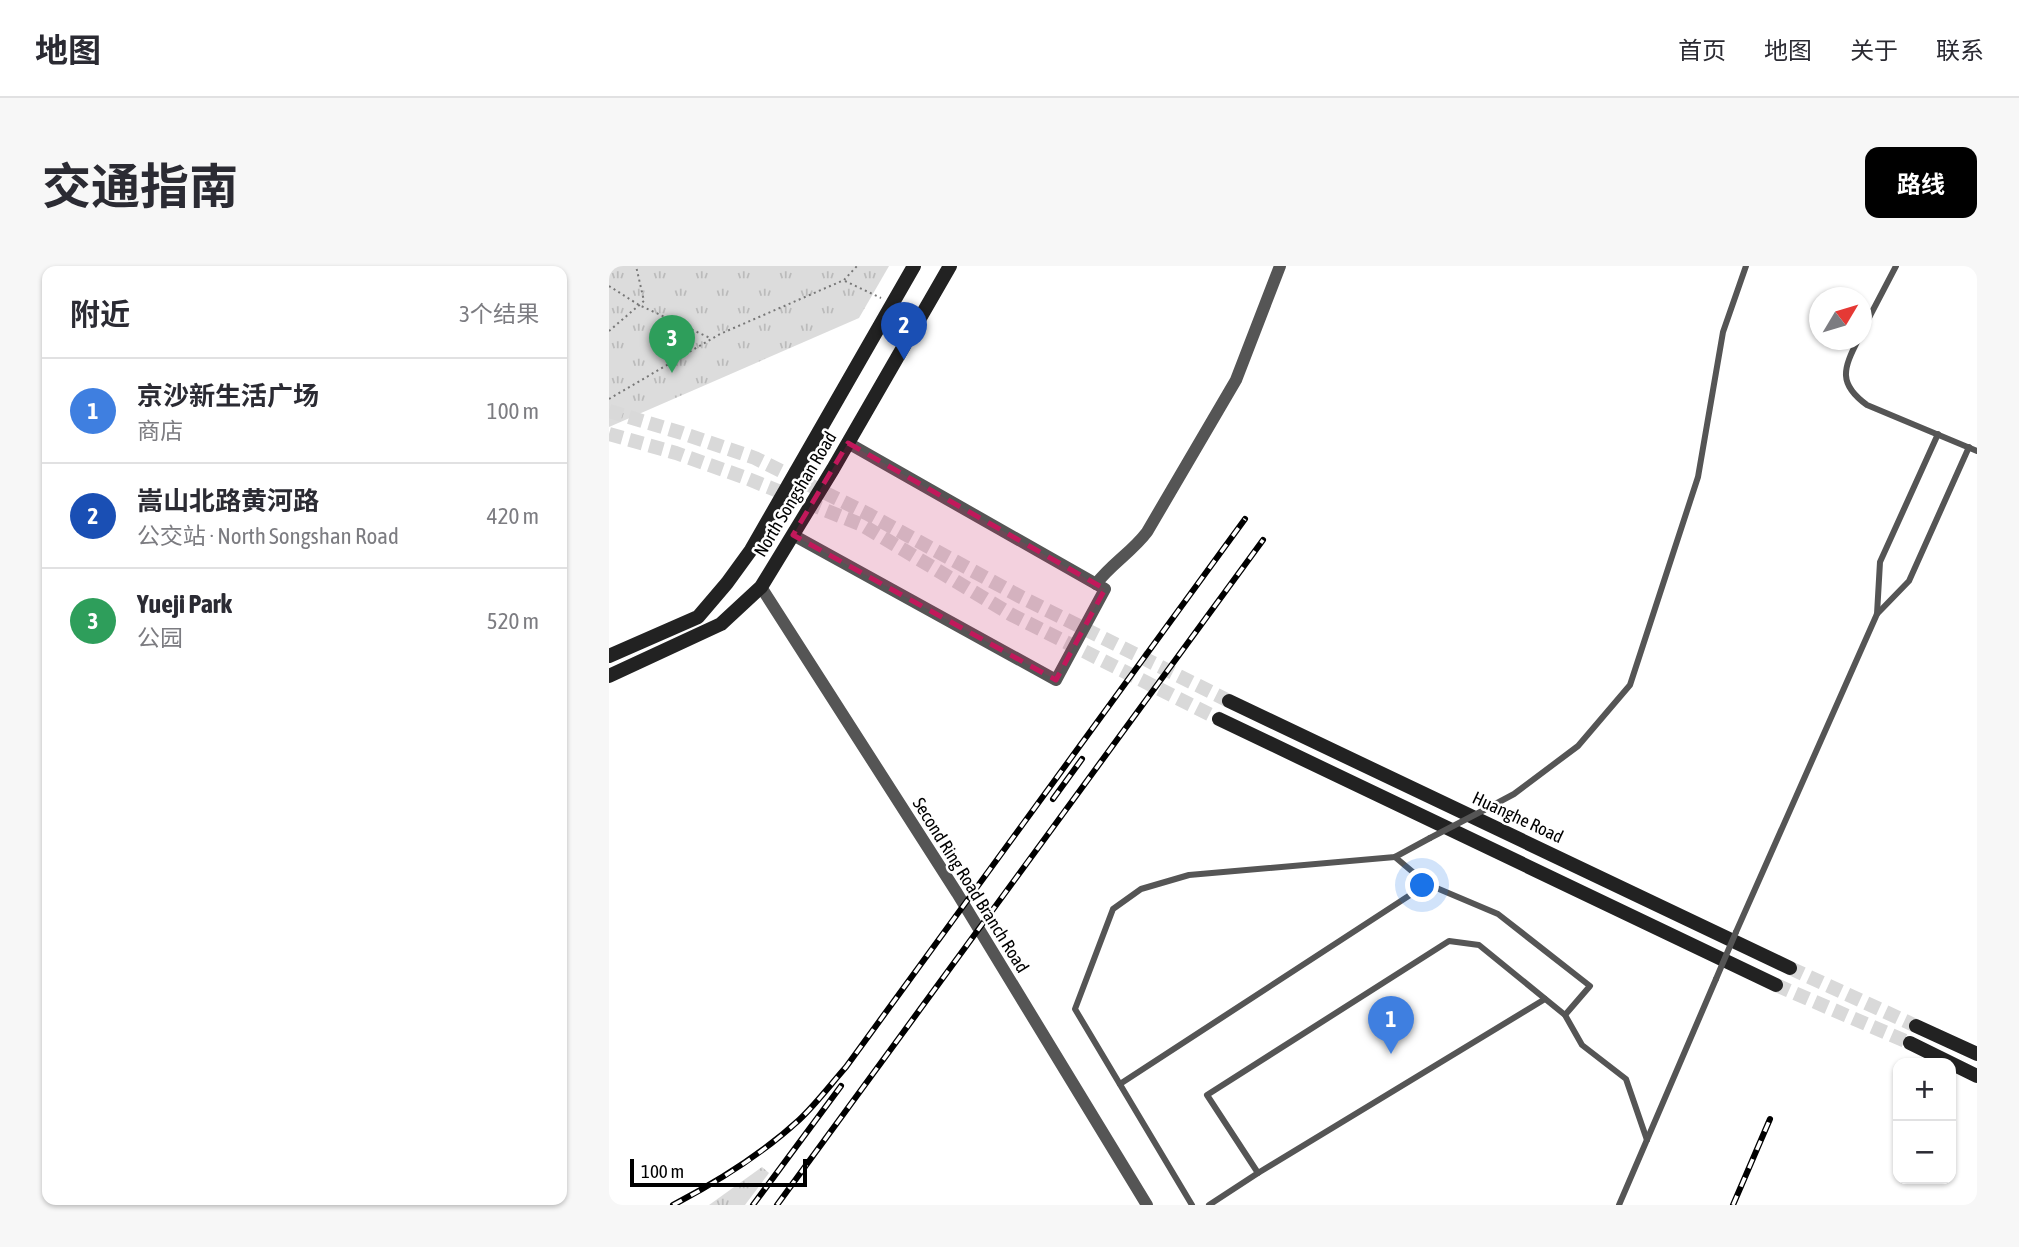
<!DOCTYPE html>
<html lang="zh">
<meta charset="utf-8">
<style>
:root{--surface:#fff;--page:#f7f7f7;--text:#2b2b33;--muted:#7c7c81;--line:#e1e1e2;--accent:#000}
body{margin:0;font-family:"Asap Condensed","Noto Sans SC",sans-serif;background:var(--page);color:var(--text)}
.controls{position:absolute;right:21px;bottom:21px;display:grid;overflow:hidden;border-radius:14px;box-shadow:0 2px 5px #0004}
.controls button{width:63px;height:63px;display:grid;place-items:center;padding:0;border:0;border-bottom:2px solid var(--line);background:var(--surface);color:var(--text);font:35px sans-serif}
.compass{position:absolute;left:1200px;top:21px;width:63px;height:63px;border-radius:50%;background:var(--surface);box-shadow:0 2px 5px #0004;rotate:52deg}
.scale{position:absolute;left:21px;bottom:18px;width:177px;box-sizing:border-box;padding-left:7px;border:4px solid #000;border-top:0;font-size:19px;line-height:24px;white-space:nowrap;color:#000;-webkit-text-stroke:5px #fff;paint-order:stroke}
.you{position:absolute;left:814px;top:620px;width:24px;height:24px;margin:-18px;border:5px solid #fff;border-radius:50%;background:#1a73e8;box-shadow:0 0 0 10px #1a73e833}
.badge{display:grid;place-items:center;width:46px;height:46px;border-radius:50%;background:var(--accent);color:#fff;font-size:23px;font-weight:700}
.pin{position:absolute;translate:-50% -58px;filter:drop-shadow(0 2px 4px #0008)}
.pin::after{content:'';position:absolute;top:37px;width:24px;height:21px;background:inherit;clip-path:polygon(0 0,100% 0,50% 100%)}
.list{margin:0;padding:0;list-style:none}
h2{display:flex;justify-content:space-between;align-items:center;height:91px;margin:0;padding:0 28px;font-size:30px}
h2 small{font-size:23px;font-weight:400;color:var(--muted)}
.list li{display:grid;grid-template-columns:46px 1fr auto;gap:21px;align-items:center;box-sizing:border-box;height:105px;padding:0 28px;border-top:2px solid var(--line)}
.list b{display:block;font-size:26px;white-space:nowrap}
.list p{margin:0;font-size:23px;white-space:nowrap;color:var(--muted)}
.list em{font-size:23px;font-style:normal;color:var(--muted)}
.map{position:relative;flex:none;width:1368px;height:939px;overflow:hidden;border-radius:14px}
header{display:flex;align-items:center;gap:42px;box-sizing:border-box;height:98px;padding:0 35px;background:var(--surface);border-bottom:2px solid var(--line)}
header strong{font-size:33px}
nav{display:flex;gap:38px;margin-inline-start:auto;font-size:24px}
.intro{display:flex;align-items:center;justify-content:space-between;box-sizing:border-box;height:168px;padding:0 42px}
h1{margin:0;font-size:49px}
.button{padding:18px 32px;border-radius:14px;background:var(--accent);color:#fff;font-size:24px;font-weight:700}
main{display:flex;gap:42px;padding:0 42px}
aside{flex:1;background:var(--surface);border-radius:14px;box-shadow:0 2px 5px #0004}
.map>svg:first-child{display:block}
.park{fill:url(#park-tufts)}
.lines{fill:none;stroke-linecap:round;stroke-linejoin:round}
.secondary-tunnel{stroke:#d9d9d9;stroke-width:14;stroke-dasharray:14 7;stroke-linecap:butt}
.path{stroke:#777;stroke-width:2;stroke-dasharray:2 3.5;stroke-linecap:butt}
.lane{stroke:#555;stroke-width:6}
.street{stroke:#555;stroke-width:12}
.secondary{stroke:#222;stroke-width:14}
.rail-casing{stroke:#000;stroke-width:6}
.rail{stroke:#fff;stroke-width:3.5;stroke-dasharray:10;stroke-linecap:butt}
.lane-bridge{stroke:#555;stroke-width:6}
.marked{fill:#c2185b;fill-opacity:0.2;stroke:#c2185b;stroke-width:5;stroke-dasharray:14 9;stroke-linejoin:round}
.labels{text-anchor:middle;dominant-baseline:central;stroke-width:5;stroke-linejoin:round;paint-order:stroke}
.street-label{font-size:18px;fill:#000;stroke:#fff}
</style>
<header>
<strong>地图</strong>
<nav><a>首页</a><a>地图</a><a>关于</a><a>联系</a></nav>
</header>
<div class="intro"><h1>交通指南</h1><a class="button">路线</a></div>
<main>
<aside>
<h2>附近<small>3个结果</small></h2>
<ul class="list">
<li><span class="badge" style="background:#3f7fe0">1</span><div><b>京沙新生活广场</b><p>商店</p></div><em>100 m</em></li>
<li><span class="badge" style="background:#1a4fb4">2</span><div><b>嵩山北路黄河路</b><p>公交站 · North Songshan Road</p></div><em>420 m</em></li>
<li><span class="badge" style="background:#2e9e5b">3</span><div><b>Yueji Park</b><p>公园</p></div><em>520 m</em></li>
</ul>
</aside>
<div class="map">
<svg width="1368" height="939" viewBox="0 0 1368 939">
<defs>
<pattern id="park-tufts" width="24" height="20" patternUnits="userSpaceOnUse" patternTransform="scale(1.75)"><rect width="24" height="20" fill="#dcdcdc"/><path d="M3 7l-1-3M5 7V3M7 7l1-3M15 17l-1-3M17 17v-4M19 17l1-3" fill="none" stroke="#bbb"/></pattern>
</defs>
<rect width="100%" height="100%" fill="#fff"/>
<!-- park -->
<g class="park">
<path d="M0,0H280L250,52L0,161Z"/>
<path d="M153,901L160,907L136,939H100Z"/>
</g>
<g class="lines">
<!-- secondary-tunnel -->
<g class="secondary-tunnel">
<path d="M0,145L73,167L146,192L259,248L412,331L620,435"/>
<path d="M0,168L67,187L137,212L253,259L403,349L610,453"/>
<path d="M1181,702L1307,760"/>
<path d="M1167,719L1301,777"/>
</g>
<!-- path -->
<g class="path">
<path d="M236,15L272,32"/>
<path d="M0,20L30,39L101,72"/>
<path d="M0,65L35,35L27,0"/>
<path d="M0,133L111,68L235,14L248,0"/>
</g>
<!-- lane -->
<g class="lane">
<path d="M1252,67L1287,0"/>
<path d="M1249,74C1234,103 1229,118 1258,139L1368,185"/>
<path d="M1268,348L1300,315L1360,181"/>
<path d="M875,544L905,528L969,480L1021,419L1089,211L1114,66L1137,0"/>
<path d="M786,591L818,618L889,648L981,720L956,749"/>
<path d="M1127,666L1268,348L1271,296L1329,168"/>
<path d="M511,818L818,618"/>
<path d="M649,907L936,733"/>
<path d="M583,939L466,743L504,643L532,623L580,609L786,591L821,572"/>
<path d="M600,939L649,907L598,829L840,675L870,679L956,749L973,779L1017,813L1038,874"/>
<path d="M1010,939L1107,713"/>
</g>
<!-- street -->
<g class="street">
<path d="M184,269L447,414L496,323L239,177"/>
<path d="M487,318C502,298 523,286 538,266L627,114L671,0"/>
<path d="M152,321L348,627L538,939"/>
</g>
<!-- secondary -->
<g class="secondary">
<path d="M0,390L89,351L118,317L142,284L305,0"/>
<path d="M0,410L112,358L152,321L224,203L341,0"/>
<path d="M620,435L1181,702"/>
<path d="M610,453L1167,719"/>
<path d="M1307,760L1368,788"/>
<path d="M1301,777L1368,810"/>
</g>
<!-- rail casing -->
<g class="rail-casing">
<g id="rail">
<path d="M444,533L473,493"/>
<path d="M64,939C110,915 152,889 190,854C207,838 222,818 237,801L636,253"/>
<path d="M144,939L232,820"/>
<path d="M168,939L654,274"/>
<path d="M1124,939L1161,853"/>
</g>
</g>
<!-- rail -->
<use href="#rail" class="rail"/>
<!-- lane-bridge -->
<g class="lane-bridge">
<path d="M821,572L875,544"/>
<path d="M1107,713L1127,666"/>
</g>
</g>
<!-- marked area -->
<path class="marked" d="M239,177L496,323L447,414L184,269Z"/>
<g class="labels">
<!-- street labels -->
<g class="street-label">
<text transform="translate(186 228) rotate(-59)">North Songshan Road</text>
<text transform="translate(909 551) rotate(25)">Huanghe Road</text>
<text transform="translate(362 619) rotate(58)">Second Ring Road Branch Road</text>
</g>
</g>
</svg>
<div class="controls">
<button>+</button>
<button>−</button>
</div>
<svg class="compass" viewBox="-18 -18 36 36"><path d="M0-13l5 13h-10z" fill="#e53935"/><path d="M0 13l5-13h-10z" fill="#7c7c81"/></svg>
<div class="scale">100 m</div>
<div class="you"></div>
<div class="pin badge" style="left:782px;top:788px;background:#3f7fe0">1</div>
<div class="pin badge" style="left:295px;top:94px;background:#1a4fb4">2</div>
<div class="pin badge" style="left:63px;top:107px;background:#2e9e5b">3</div>
</div>
</main>
